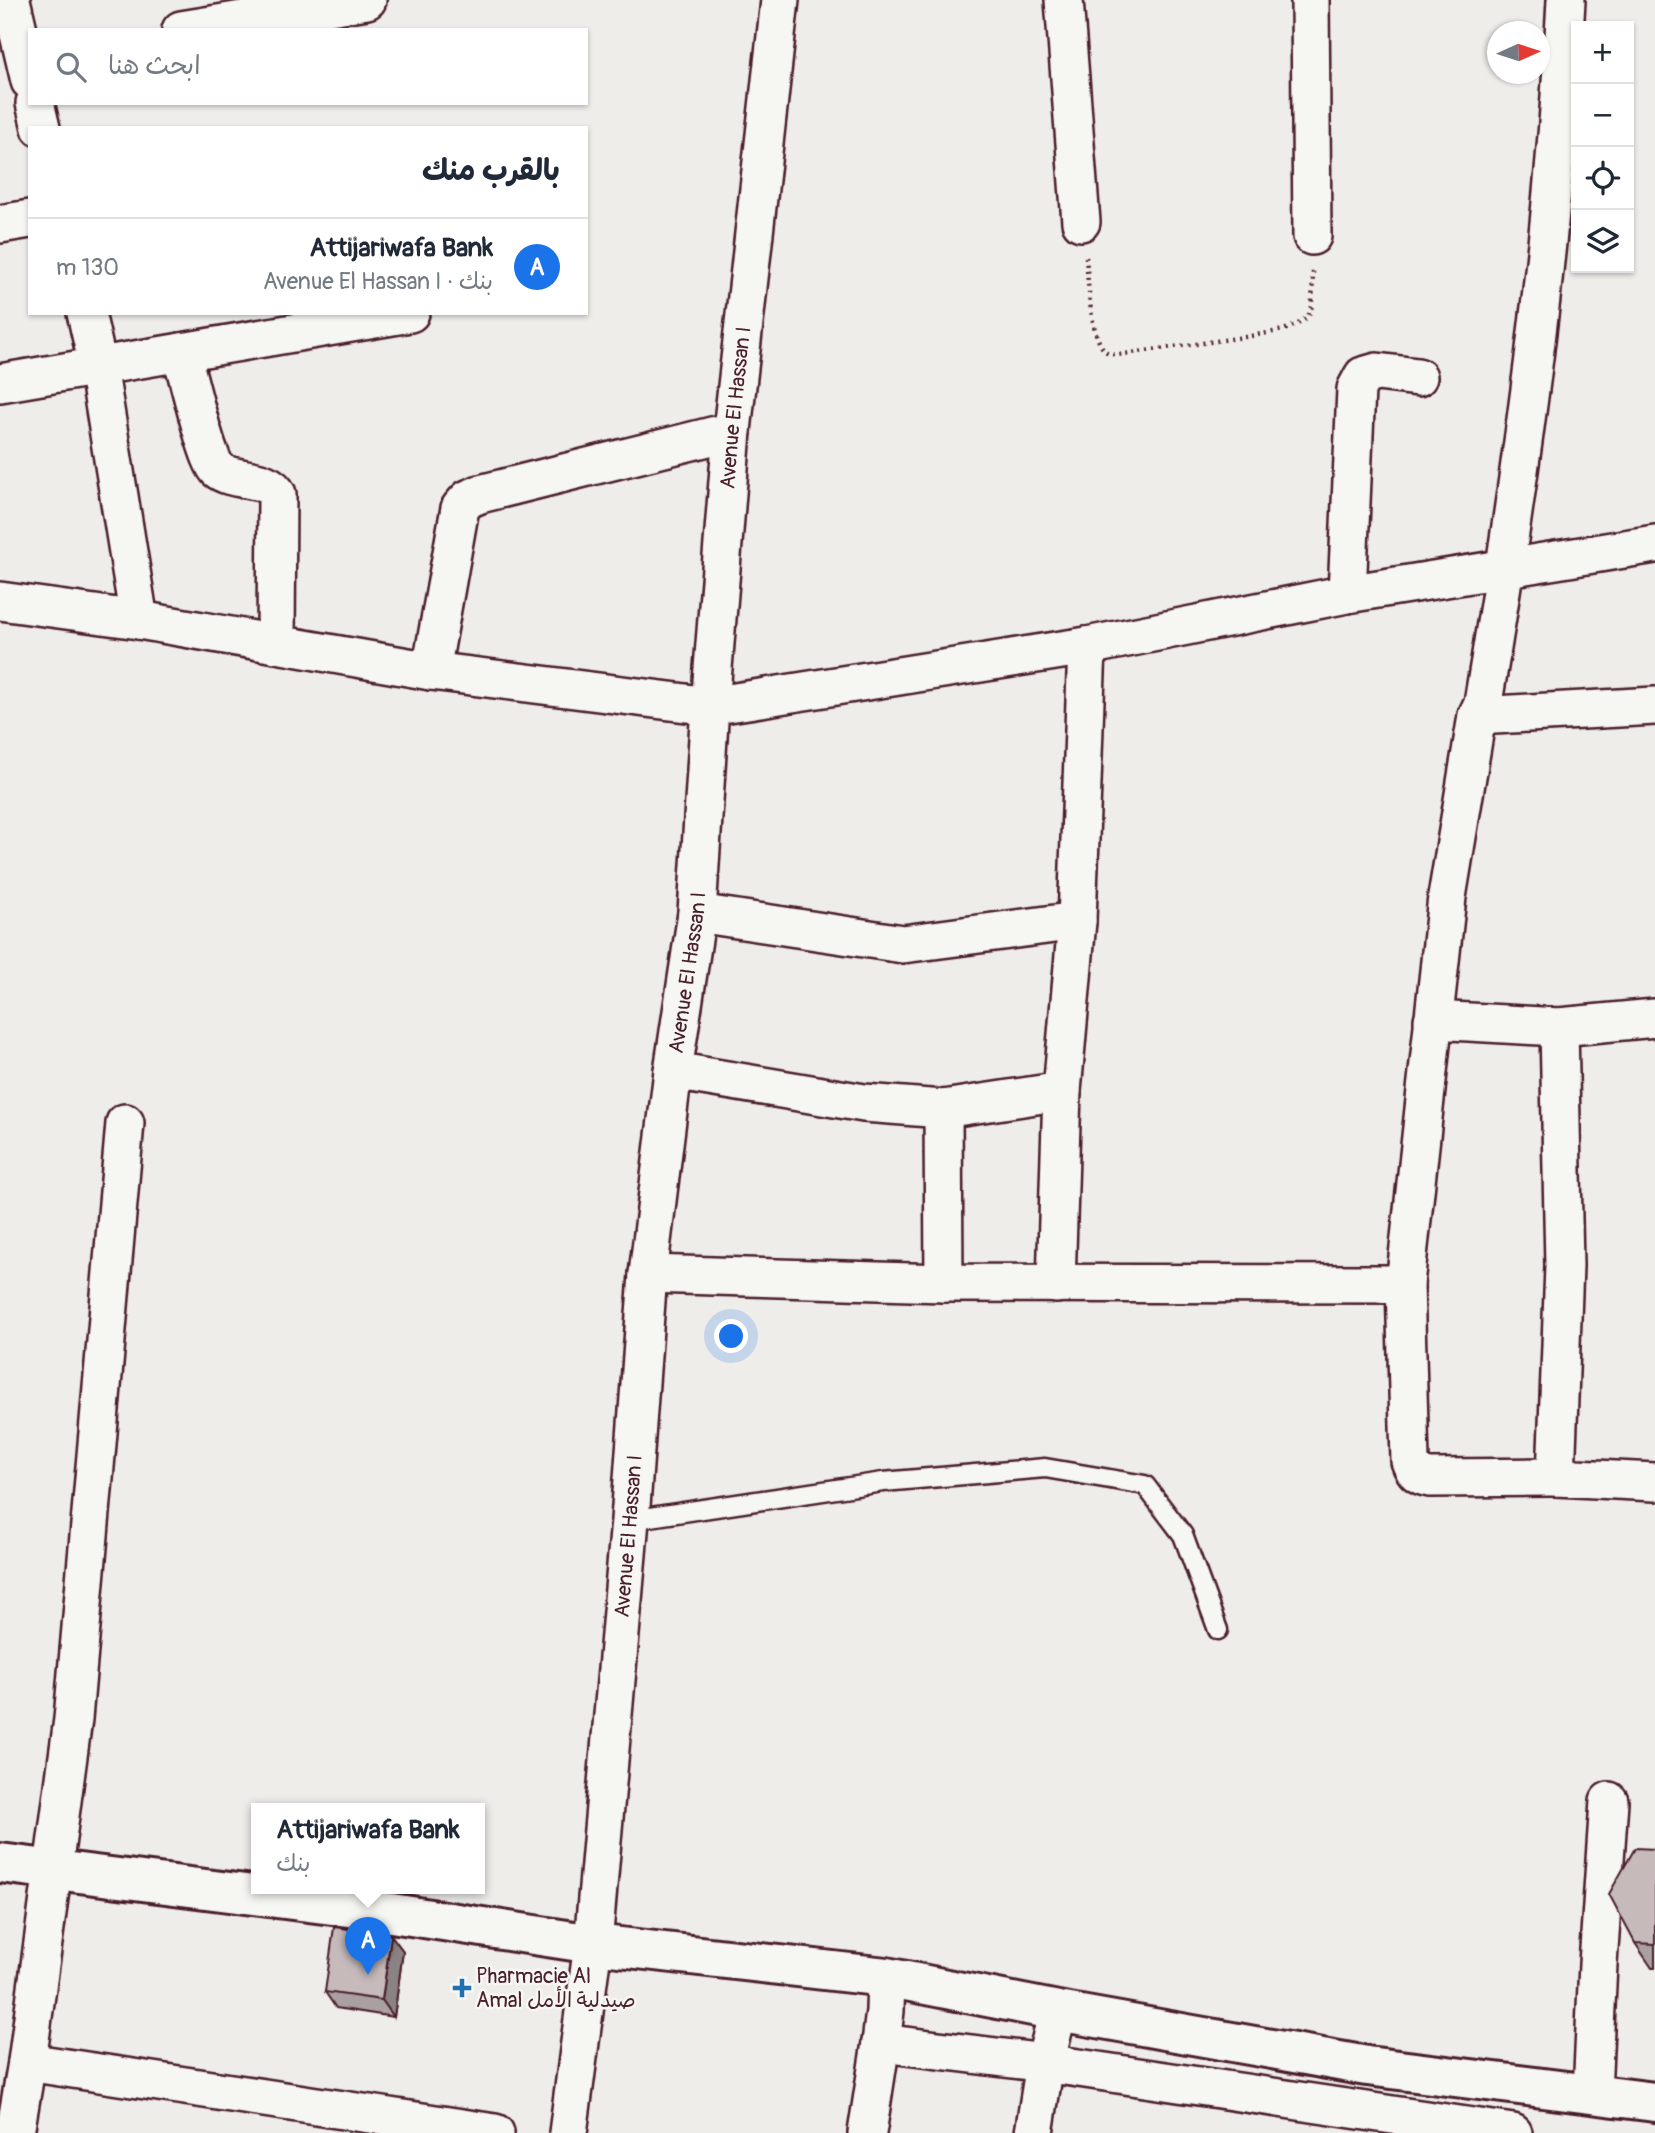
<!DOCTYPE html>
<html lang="ar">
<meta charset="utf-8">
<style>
:root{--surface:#fff;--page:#f2f2f3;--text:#1f2937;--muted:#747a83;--line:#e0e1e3;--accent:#1a73e8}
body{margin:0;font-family:Pangolin,"Playpen Sans Arabic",sans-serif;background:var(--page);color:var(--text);direction:rtl}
.controls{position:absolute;right:21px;top:21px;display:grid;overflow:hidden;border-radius:0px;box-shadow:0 2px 5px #0004}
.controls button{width:63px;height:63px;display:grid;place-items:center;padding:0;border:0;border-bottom:2px solid var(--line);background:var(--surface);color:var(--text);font:35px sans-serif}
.compass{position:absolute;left:1487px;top:21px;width:63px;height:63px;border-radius:50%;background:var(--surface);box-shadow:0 2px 5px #0004;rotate:87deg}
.you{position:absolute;left:732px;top:1337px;width:24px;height:24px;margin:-18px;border:5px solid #fff;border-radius:50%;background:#1a73e8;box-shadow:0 0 0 10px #1a73e833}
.badge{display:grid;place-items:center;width:46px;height:46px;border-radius:50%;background:var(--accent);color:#fff;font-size:23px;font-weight:700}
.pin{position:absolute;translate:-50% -58px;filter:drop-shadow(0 2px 4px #0008)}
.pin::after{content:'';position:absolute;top:37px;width:24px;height:21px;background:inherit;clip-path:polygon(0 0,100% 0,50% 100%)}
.popup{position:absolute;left:251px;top:1803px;width:234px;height:91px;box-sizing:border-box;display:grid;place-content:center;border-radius:0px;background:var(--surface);filter:drop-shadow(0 2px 5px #0005);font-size:23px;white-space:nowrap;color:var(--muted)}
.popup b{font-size:26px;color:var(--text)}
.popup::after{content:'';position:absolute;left:50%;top:100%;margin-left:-14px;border:14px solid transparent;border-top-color:var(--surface)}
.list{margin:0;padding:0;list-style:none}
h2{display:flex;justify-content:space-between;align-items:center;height:91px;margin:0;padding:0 28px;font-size:30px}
h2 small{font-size:23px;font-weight:400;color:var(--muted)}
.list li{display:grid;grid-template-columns:46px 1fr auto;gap:21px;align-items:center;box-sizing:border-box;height:98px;padding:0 28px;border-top:2px solid var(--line)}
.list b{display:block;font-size:26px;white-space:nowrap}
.list p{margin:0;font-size:23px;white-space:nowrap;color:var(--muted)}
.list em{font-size:23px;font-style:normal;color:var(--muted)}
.icon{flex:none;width:38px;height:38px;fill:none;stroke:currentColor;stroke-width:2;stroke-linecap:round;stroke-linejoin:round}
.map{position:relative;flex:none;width:1655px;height:2133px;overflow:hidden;direction:ltr}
.search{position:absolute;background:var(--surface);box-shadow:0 2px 5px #0004;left:28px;top:28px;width:560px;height:77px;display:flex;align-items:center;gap:18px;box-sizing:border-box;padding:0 24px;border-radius:0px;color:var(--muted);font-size:26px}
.panel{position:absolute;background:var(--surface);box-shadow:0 2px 5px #0004;left:28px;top:126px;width:560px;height:189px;border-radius:0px;direction:rtl}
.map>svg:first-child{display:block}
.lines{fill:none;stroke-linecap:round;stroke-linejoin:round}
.lane-casing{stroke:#4a1f2b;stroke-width:23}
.street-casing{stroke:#4a1f2b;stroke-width:42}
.secondary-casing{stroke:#4a1f2b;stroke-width:44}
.path{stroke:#4a1f2b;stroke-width:4.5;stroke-dasharray:2 5;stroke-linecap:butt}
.lane{stroke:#f6f6f2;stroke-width:18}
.street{stroke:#f6f6f2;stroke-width:37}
.secondary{stroke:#f6f6f2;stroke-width:38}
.wall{fill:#aaa0a1;stroke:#4a1f2b;stroke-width:2}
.shaded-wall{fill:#8b8283;stroke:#4a1f2b;stroke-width:2}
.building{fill:#c6babb;stroke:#4a1f2b;stroke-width:2}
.poi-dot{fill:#1f6fb2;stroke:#f6f6f2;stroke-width:2.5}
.labels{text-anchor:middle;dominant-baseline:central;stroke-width:5;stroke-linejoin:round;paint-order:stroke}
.street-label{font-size:21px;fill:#4a1f2b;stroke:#f6f6f2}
.poi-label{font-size:21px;fill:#4a1f2b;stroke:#f6f6f2;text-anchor:start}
</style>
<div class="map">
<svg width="1655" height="2133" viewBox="0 0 1655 2133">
<rect width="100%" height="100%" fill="#efedea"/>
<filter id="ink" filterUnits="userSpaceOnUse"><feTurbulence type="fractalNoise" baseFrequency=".0143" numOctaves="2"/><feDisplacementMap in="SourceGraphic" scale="14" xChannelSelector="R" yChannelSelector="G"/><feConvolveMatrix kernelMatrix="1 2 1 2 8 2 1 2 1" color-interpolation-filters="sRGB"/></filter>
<g filter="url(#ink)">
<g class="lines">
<!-- lane casing -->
<g class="lane-casing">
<path id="lane" d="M630,1520L883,1482L1045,1468L1145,1485L1183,1535L1218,1630"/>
</g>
<!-- street casing -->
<g class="street-casing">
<g id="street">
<path d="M11,0L30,81"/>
<path d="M1064,0L1081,222"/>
<path d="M1310,0L1312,236"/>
<path d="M181,30L367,0"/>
<path d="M35,103L41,128"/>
<path d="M0,224L30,219"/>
<path d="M86,313L98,366L139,620"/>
<path d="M181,352C187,372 207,461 218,470C233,482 269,476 277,494L276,644"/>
<path d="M0,383L410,313"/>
<path d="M1347,594L1356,389L1363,376L1377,372L1418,377"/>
<path d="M0,601L139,620L431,671L710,706L1087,646L1347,594L1655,544"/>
<path d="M431,671L460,508L468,499L480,494L732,431"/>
<path d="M1477,716L1655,706"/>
<path d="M697,913L903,944L1077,921"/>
<path d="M1433,1020L1559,1027L1655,1018"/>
<path d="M1559,1027L1564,1266L1556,1477L1655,1482"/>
<path d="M673,1071L864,1103L943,1109L1062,1091"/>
<path d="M943,1109L944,1283"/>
<path d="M648,1274L944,1283L1405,1284"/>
<path d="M1056,1284L1062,1091L1077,921L1087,646"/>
<path d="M1556,1477L1430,1478C1418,1476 1414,1472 1410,1461L1405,1284L1447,897L1477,716L1483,703C1522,470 1554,236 1566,0"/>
<path d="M886,1977L885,2011L881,2043L1045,2063L1513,2133"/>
<path d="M27,2062L495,2133"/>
<path d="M1592,2093L1598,1964L1609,1801"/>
<path d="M15,2133L27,2062L73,1719L125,1123"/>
<path id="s1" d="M568,2133L593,1944L630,1520L648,1274L673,1071L697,913L710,706L732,431L780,0"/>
<path d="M867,2133L881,2043"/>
<path d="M1034,2133L1045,2063L1058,2011"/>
</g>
</g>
<!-- secondary casing -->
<g class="secondary-casing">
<path id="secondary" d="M0,1863L372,1910L593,1944L886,1977L1058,2011L1367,2066L1655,2102"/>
</g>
<!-- path -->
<path class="path" d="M1086,257C1088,280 1090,330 1102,347C1106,353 1111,354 1117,355L1245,337L1284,330L1298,324L1308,317L1312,306L1313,271"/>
<!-- lane -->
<use href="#lane" class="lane"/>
<!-- street -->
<use href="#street" class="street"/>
<!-- secondary -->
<use href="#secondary" class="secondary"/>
</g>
<!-- wall -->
<g class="wall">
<path d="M1655,1849V1968H1652L1635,1943Z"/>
<path d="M391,1935L403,1951L394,2017L336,2008L325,1992Z"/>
</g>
<!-- shaded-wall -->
<path class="shaded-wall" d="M391,1935L403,1951L394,2017L382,2000Z"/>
<!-- building -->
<g class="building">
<path d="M1635,1848L1655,1849V1944L1635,1943L1609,1894Z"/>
<path d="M334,1927L391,1935L382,2000L325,1992Z"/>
</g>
</g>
<!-- markers -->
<path class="poi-dot" d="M458.5 1977.5h7v7h7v7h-7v7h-7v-7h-7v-7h7z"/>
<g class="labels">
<!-- street labels -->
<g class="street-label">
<text stroke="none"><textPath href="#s1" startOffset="1734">Avenue El Hassan I</textPath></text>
<text stroke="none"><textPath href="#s1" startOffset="1167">Avenue El Hassan I</textPath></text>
<text stroke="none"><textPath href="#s1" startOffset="600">Avenue El Hassan I</textPath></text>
</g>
<!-- poi labels -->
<g class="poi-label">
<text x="476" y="1976">Pharmacie Al<tspan x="476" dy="24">Amal صيدلية الأمل</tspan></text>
</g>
</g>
</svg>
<div class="controls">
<button>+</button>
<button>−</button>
<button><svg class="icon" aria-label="locate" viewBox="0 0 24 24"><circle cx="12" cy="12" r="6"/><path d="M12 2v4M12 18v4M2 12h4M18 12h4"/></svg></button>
<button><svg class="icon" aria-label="layers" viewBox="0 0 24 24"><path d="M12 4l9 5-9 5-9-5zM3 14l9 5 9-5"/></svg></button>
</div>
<svg class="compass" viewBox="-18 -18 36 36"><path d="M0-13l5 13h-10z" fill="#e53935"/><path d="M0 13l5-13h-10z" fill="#747a83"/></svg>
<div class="you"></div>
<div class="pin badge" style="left:368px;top:1975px">A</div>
<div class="popup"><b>Attijariwafa Bank</b>بنك</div>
<div class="search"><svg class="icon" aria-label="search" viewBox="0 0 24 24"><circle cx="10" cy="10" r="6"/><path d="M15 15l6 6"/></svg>ابحث هنا</div>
<section class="panel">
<h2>بالقرب منك<small></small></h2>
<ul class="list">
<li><span class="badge">A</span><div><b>Attijariwafa Bank</b><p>بنك · Avenue El Hassan I</p></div><em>130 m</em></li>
</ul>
</section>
</div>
